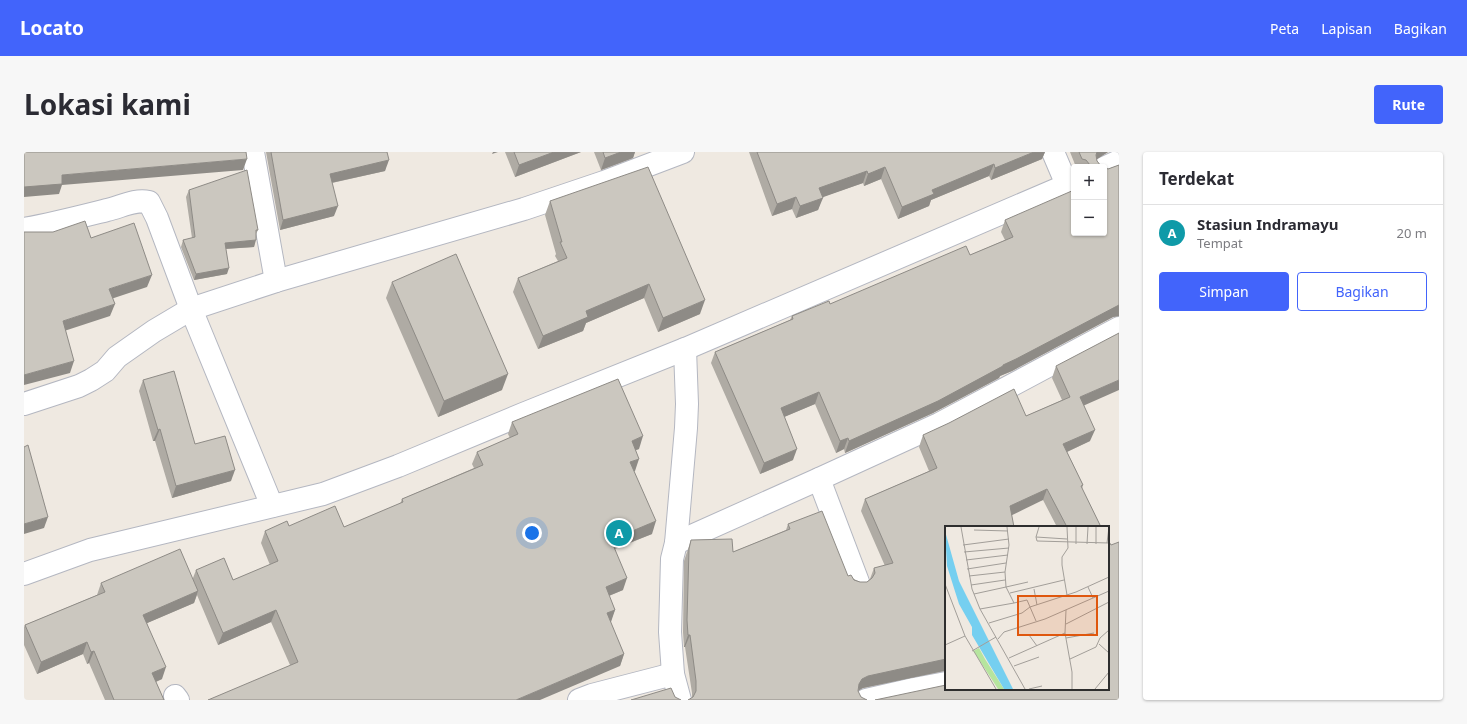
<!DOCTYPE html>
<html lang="id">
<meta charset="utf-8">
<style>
:root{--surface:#fff;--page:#f7f7f7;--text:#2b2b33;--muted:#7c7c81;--line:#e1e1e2;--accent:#4264fb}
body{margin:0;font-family:"Noto Sans",sans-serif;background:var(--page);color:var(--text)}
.controls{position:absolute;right:12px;top:12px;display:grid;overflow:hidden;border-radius:4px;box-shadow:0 1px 3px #0004}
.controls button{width:36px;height:36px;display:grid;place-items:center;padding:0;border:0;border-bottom:1px solid var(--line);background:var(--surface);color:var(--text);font:20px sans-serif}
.you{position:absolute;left:508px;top:381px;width:14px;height:14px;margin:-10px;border:3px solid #fff;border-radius:50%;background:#1a73e8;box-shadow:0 0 0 6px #1a73e833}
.badge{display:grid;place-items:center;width:26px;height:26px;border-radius:50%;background:var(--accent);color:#fff;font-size:13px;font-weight:700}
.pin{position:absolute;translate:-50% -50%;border:2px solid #fff;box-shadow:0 1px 4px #0006}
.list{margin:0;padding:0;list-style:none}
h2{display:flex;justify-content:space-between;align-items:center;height:52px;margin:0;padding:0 16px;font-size:17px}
h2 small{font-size:13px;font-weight:400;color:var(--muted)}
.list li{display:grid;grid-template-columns:26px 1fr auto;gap:12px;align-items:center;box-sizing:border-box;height:56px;padding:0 16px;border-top:1px solid var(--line)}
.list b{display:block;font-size:15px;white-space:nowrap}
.list p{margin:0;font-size:13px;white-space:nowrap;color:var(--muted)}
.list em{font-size:13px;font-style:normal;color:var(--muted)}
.actions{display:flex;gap:8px;padding:12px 16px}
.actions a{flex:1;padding:9px 0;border:1px solid var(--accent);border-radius:4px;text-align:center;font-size:14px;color:var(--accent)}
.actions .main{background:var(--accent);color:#fff}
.map{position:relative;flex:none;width:1095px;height:548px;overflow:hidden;border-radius:4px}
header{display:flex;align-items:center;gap:24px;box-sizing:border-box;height:56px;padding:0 20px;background:var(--accent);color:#fff}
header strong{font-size:19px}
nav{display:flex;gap:22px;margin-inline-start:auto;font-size:14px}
.intro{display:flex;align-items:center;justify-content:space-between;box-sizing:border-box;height:96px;padding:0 24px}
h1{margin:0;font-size:28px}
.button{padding:10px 18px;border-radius:4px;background:var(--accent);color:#fff;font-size:14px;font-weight:700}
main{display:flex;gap:24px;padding:0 24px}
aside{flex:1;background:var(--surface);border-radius:4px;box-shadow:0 1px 3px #0004}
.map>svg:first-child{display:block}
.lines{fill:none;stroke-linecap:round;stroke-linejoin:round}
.minor-casing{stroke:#b4b7c1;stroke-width:24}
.minor{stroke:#fff;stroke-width:22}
.wall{fill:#afaba4}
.shaded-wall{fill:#8e8b86}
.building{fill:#cbc7bf;stroke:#8e8b86}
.inset-road{fill:none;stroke:#a29e99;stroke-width:1}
.view{fill:#df570e;fill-opacity:0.15;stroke:#df570e;stroke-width:2}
.inset-edge{fill:none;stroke:#2e2e2e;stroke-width:2}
</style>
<header>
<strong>Locato</strong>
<nav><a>Peta</a><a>Lapisan</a><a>Bagikan</a></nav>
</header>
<div class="intro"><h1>Lokasi kami</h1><a class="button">Rute</a></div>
<main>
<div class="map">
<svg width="1095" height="548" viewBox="0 0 1095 548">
<rect width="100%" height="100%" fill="#efe9e1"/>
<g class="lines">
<!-- minor casing -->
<g class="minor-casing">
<g id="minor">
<path d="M229,0L252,129"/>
<path d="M1029,0L1043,33"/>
<path d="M1080,16L1095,9"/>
<path d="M0,77C28,72 55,65 83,58C97,55 110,47 125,50L133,66L167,157L248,354"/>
<path d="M0,252L55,234L67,228L81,219L93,205L130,179L167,157L252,129L500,57L580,30L659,0"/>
<path d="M795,327L834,430"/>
<path d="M652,391L795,327L915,272L1095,176"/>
<path d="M0,422L66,398L299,342L374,314L499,262L661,197L1050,30"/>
<path d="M151,544L154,548"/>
<path d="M555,548L568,543L649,522"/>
<path d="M656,548L649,522L646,480L648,407L652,391L662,276L663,252L661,197"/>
<path d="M842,548L890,537L922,531"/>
</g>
</g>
<!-- minor -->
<use href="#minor" class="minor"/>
</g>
<!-- wall -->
<g class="wall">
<path d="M242,0H363L361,19L308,31L310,64L256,78Z"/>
<path d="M481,0H557L491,25Z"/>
<path d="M570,0H611L609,6L577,18Z"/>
<path d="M725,0H1021L1018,7L967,28L965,24L907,48L905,54L874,67L857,27L840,34L839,31L798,45L794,58L772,66L768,57L748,64Z"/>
<path d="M1046,0H1084L1073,7V9L1077,14L1079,15H1052Z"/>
<path d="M1095,13V164L1089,165L988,219L976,224L975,226L909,261L821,301L820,297L812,301L791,252L760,265L769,308L736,322L687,211L691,200L766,168L768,164L806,152L946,103L981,88L977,80L981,68L1050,81L1084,17Z"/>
<path d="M165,38L234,78L232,82L230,95L202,97L203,122L170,128L157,95L159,88L168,86L162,45Z"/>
<path d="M526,49L676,162L634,180L620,146L562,171L559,179L514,197L489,140L494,126L534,109L531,104L532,102L521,63Z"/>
<path d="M368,130L478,238L414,265L362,146Z"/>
<path d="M1032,214L1060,254L1066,289L1043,300L1059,333L1058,337L1077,375H1033L1019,348L922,375V519H920L839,536L668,545V541L661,495H660L659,480L660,409L667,388L709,400L762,378L764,372L824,424L836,430H843L846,427L850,416L861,414L837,359L841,347L905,319L895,295L899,283L1002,264L1038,248L1028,226Z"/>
<path d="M119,228L171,292L207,329L148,346L131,289H129L115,239Z"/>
<path d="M488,270L615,297L612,298L611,319H610L628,382L591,397L599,438L585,444L591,458L586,470L600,502L596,514L266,513L247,470L194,493L173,443L170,451L123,471L138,527L132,530L140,548H81L65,511L63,512L59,502L13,522L0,493V475L1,473L73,443L77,431L169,426L172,418L209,428L246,413L237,391L241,379L265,374L320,375L376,352L378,347L450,316L448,312L453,300L486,286L484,282Z"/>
</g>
<!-- shaded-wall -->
<g class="shaded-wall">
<path d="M469,0H474L468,2Z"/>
<path d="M530,0H557L491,25L495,13Z"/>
<path d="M597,0H611L609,6L577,18L581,6Z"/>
<path d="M1010,0H1021L1018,7L967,28L971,16Z"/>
<path d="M1073,0H1084L1070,9Z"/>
<path d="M223,7L219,18L38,33L35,42L0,45V35L38,23Z"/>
<path d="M365,8L361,19L302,32L306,22Z"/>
<path d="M970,12L965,24L907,48L905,54L874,67L878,55L908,38Z"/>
<path d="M861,15L857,27L840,34L844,22Z"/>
<path d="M843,19L839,31L791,48L795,36Z"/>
<path d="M772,45L768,57L748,64L753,52Z"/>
<path d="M799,46L794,58L772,66L776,54Z"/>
<path d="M314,54L310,64L256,78L259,68Z"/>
<path d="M232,88L230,95L199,97L201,91Z"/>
<path d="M205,116L203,122L170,128L172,122Z"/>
<path d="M128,123L123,135L81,149L85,137Z"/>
<path d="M625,132L620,146L562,171L559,179L514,197L519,184L562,159Z"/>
<path d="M681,148L676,162L634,180L639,166Z"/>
<path d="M91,152L86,164L34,181L39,169Z"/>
<path d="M1093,153H1095V164L1089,165L988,219L976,224L975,226L909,261L821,301L825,289L979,213Z"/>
<path d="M50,209L46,221L0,233V223Z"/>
<path d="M484,222L478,238L414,265L420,249Z"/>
<path d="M1095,228V238L1052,257L1056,245Z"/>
<path d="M795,240L791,252L753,268L757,256Z"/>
<path d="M136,277L131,289H129L134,278Z"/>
<path d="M1071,278L1066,289L1034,304L1039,292Z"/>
<path d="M619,284L615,297L603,301L608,289Z"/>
<path d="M824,286L820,297L812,301L816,289Z"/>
<path d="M773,297L769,308L736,322L740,311Z"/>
<path d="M615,307L611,319L602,323L606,310Z"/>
<path d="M211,318L207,329L148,346L152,334Z"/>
<path d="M1023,337L1019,348L982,366L986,354Z"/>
<path d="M24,365L20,376L0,382V372Z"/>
<path d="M632,369L628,382L582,400L587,388Z"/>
<path d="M603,426L599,438L577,447L582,435Z"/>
<path d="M174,439L170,451L114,475L119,463Z"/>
<path d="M252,458L247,470L194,493L199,481Z"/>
<path d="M591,458L587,470L578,473L583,461Z"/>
<path d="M664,483H666L661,495H660Z"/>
<path d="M63,490L59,502L13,522L17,510Z"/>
<path d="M70,499L65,511L63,512L67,500Z"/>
<path d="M600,502L596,514L516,548H492Z"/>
<path d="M922,507V519H920L839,536L834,539L835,532L838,527L844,524Z"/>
<path d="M142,515L138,527L124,533L128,521Z"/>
</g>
<!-- building -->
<g class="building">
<path d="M0,0H222L223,7L38,23V32L0,35Z"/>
<path d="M247,0H363L365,8L306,22L314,54L259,68Z"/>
<path d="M490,0H530L495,13Z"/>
<path d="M579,0H597L581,6Z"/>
<path d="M733,0H1010L971,16L970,12L908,38L910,42L878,55L861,15L844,22L843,19L795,36L799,46L776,54L772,45L753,52Z"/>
<path d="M1055,0H1073L1072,3L1073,9L1077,14L1079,15H1066V13L1062,8L1058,7Z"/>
<path d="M1095,13V153L992,207L979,213V214L914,249L825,289L824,286L816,289L795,240L757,256L773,297L740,311L691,200L769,167L768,164L805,149L806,152L942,94L946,103L989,85L981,68L1050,38V81H1080V15L1084,17Z"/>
<path d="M624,15L681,148L639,166L625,132L562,159L564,165L519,184L494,126L543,106L536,90H538L526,49Z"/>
<path d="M223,18L234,78H232V88L201,91L205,116L172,122L159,88L171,85L165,38Z"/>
<path d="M61,69L67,86L110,71L128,123L85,137L91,152L39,169L50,209L0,223V80H29Z"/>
<path d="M432,102L484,222L420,249L368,130Z"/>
<path d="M1095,181V228L1056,245L1071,278L1039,292L1059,333L1057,334L1077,375H1043L1023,337L986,354L990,375H922V507L844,524L838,527L835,532L834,539L837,545L843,548H664L669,545L672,539V529L666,483H664L663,468L665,397L667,388L708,387L709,400L766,377L764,372L798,359L824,424L827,423L830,428L836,430H843L848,426L851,421L850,416L869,411L841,347L913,316L899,283L925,271L990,237L1002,264L1046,245L1032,214Z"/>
<path d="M150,219L171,292L201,284L211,318L152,334L136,277L134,278L119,228Z"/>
<path d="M594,227L619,284L608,289L615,307L606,310L632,369L587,388L603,426L582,435L591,458L583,461L600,502L492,548H184L274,510L252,458L199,481L172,418L200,406L209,428L254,409L241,379L263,369L265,374L311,354L320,375L379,350L378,347L459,313L453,300L494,282L488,270Z"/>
<path d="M4,293L24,365L0,372V295Z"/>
<path d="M1084,388L1087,393L1095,390V548H851L922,533V537H1084Z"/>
<path d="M156,397L174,439L119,463L142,515L128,521L140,548H90L70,499L67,500L63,490L17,510L1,473L81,440L77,431Z"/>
<path d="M647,536L651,545L657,548H607Z"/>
</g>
<!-- overview -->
<g transform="translate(921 374)">
<rect width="164" height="164" fill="#efe9e1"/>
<path d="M34,122L40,133L59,163H53L31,129L28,125Z" fill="#b6e59e"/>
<path d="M0,5L14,55L68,163H59L27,109V101L14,78L2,40Z" fill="#75cff0"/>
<path class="inset-road" d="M16,1L27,63L35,83L80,163M62,1L64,19L60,46L61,61L69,77L82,74L91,95M94,1L91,11L122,13M122,1L123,22L117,31V39L122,69M151,1V18M29,4L63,5M91,11L92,15L164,17M162,17L164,1M131,18V1M142,18L143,1M18,19L64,13M19,26L64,22M21,34L63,29M22,43L61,37M24,50L60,46M0,58L20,110L51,163M26,59L60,54M61,61L83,56M143,61L148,72M89,63L92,79M65,67L119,54M29,68L61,61M35,83L69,77M121,84L120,107L127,146V163M44,97L77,87L85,81L131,66L164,51M121,98L164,76M84,109L92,120M121,112L149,107M53,113L59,106L100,93L164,65M154,118L164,127M0,119L20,110M27,125L51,111M64,132L120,107M125,133L151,121L155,112L164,104M69,140L94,131M84,163L97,160M150,163L164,146"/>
<path class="view" d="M73,70H152V109H73Z"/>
<rect width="164" height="164" class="inset-edge"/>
</g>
</svg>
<div class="controls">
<button>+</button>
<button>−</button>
</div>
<div class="you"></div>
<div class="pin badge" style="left:595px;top:381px;background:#0f9aa8">A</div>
</div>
<aside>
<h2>Terdekat<small></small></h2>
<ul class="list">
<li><span class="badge" style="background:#0f9aa8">A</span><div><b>Stasiun Indramayu</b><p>Tempat</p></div><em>20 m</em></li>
</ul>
<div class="actions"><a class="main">Simpan</a><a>Bagikan</a></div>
</aside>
</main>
